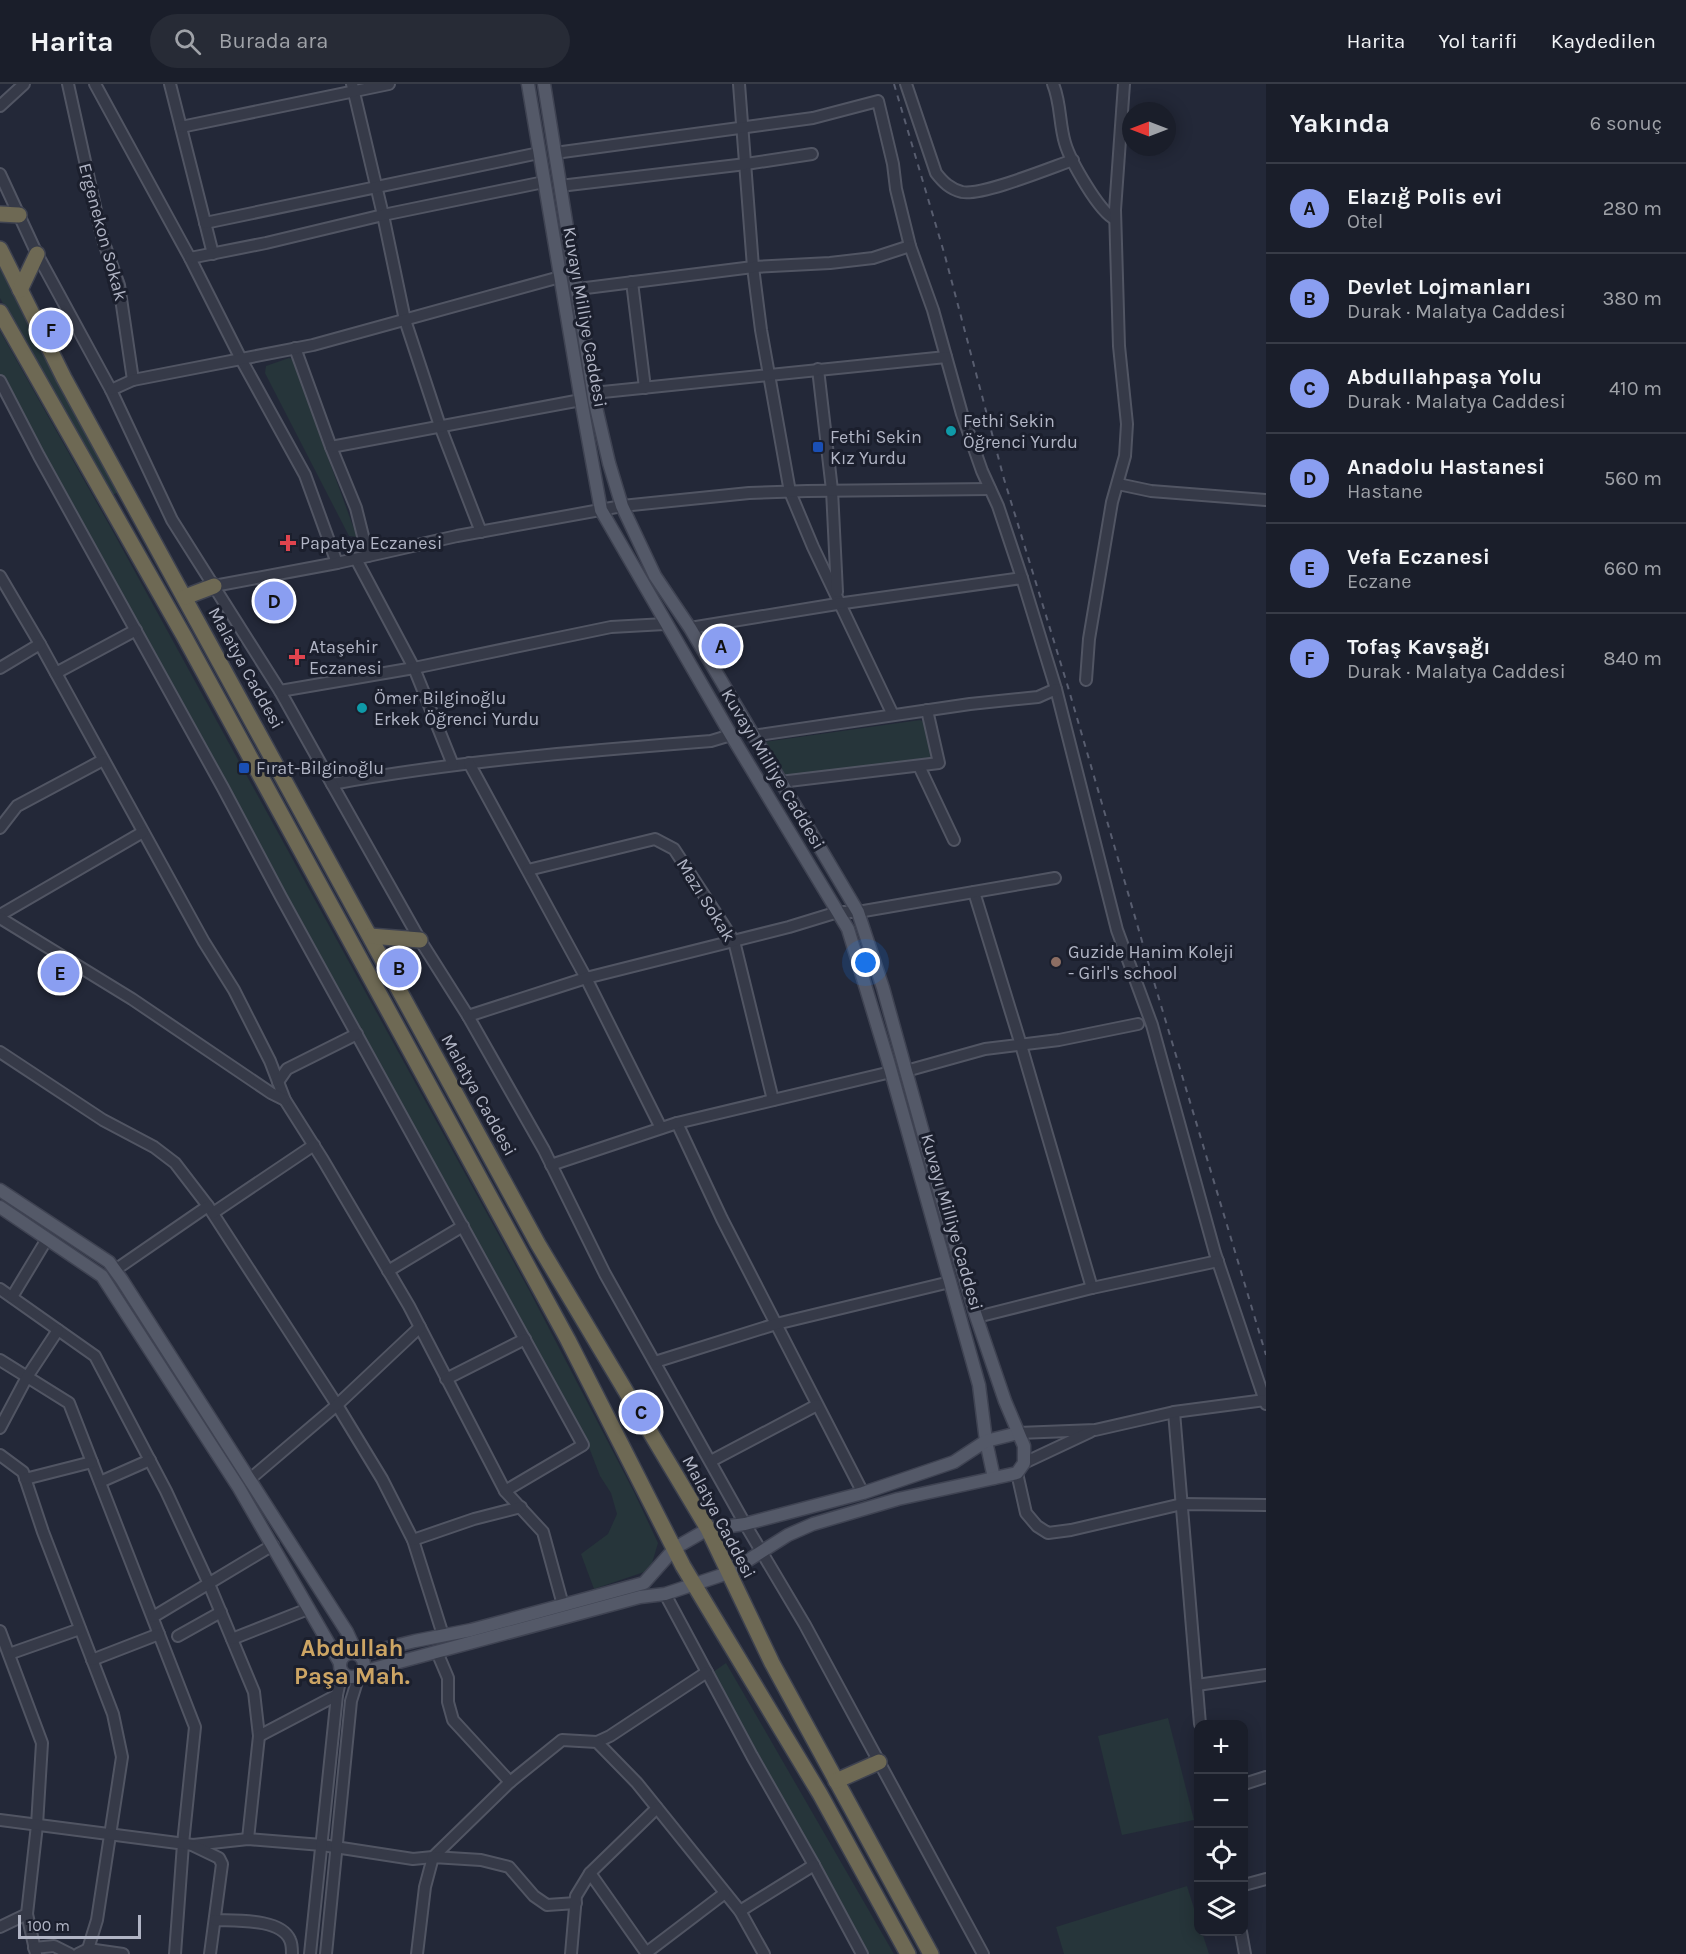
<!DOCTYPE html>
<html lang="tr">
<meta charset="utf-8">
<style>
:root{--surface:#1a1e2a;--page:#272b36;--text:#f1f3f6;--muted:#9fa2a8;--line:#383c47;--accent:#8a9ef1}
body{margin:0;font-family:Karla,sans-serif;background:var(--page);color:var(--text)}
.controls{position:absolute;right:18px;bottom:18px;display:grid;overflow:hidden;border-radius:12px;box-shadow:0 3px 15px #0003}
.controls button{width:54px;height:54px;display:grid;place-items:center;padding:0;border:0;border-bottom:2px solid var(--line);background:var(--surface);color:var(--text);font:30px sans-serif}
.compass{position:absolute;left:1122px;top:18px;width:54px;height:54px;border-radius:50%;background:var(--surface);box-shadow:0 3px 15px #0003;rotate:270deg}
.scale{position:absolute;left:18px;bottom:15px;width:123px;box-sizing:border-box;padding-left:6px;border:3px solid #b1b5c5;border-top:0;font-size:16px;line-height:21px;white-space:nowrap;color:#b1b5c5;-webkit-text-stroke:4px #1b1f2d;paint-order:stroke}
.you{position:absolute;left:866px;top:879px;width:21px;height:21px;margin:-15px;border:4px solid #fff;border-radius:50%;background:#1a73e8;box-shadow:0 0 0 9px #1a73e833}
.badge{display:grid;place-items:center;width:39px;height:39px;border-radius:50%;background:var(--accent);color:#111;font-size:20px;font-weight:700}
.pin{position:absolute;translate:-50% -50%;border:3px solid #fff;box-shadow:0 2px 6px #0006}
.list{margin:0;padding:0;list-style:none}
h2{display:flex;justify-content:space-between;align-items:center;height:78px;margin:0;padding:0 24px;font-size:26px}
h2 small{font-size:20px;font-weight:400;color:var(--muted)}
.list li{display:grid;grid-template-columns:39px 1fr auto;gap:18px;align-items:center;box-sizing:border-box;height:90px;padding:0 24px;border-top:2px solid var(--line)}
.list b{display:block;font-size:22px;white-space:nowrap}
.list p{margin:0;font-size:20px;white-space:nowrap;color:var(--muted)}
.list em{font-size:20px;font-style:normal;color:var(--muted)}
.icon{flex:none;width:33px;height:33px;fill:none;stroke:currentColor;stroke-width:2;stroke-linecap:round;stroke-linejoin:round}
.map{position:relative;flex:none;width:1266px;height:1870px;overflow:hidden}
header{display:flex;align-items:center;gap:36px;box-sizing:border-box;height:84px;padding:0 30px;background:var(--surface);border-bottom:2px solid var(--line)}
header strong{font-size:28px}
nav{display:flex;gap:33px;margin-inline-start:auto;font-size:21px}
.search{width:420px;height:54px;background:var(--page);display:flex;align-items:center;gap:15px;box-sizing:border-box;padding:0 21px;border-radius:33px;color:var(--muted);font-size:22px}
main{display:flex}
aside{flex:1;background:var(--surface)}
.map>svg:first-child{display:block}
.green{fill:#26353a}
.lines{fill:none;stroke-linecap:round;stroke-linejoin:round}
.minor-casing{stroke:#515563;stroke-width:14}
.major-casing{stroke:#3f4352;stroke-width:15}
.highway-casing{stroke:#3e4250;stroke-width:18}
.minor{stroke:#363a48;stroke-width:10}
.major{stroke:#545968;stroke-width:12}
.highway{stroke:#6e6954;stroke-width:15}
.rail{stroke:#585d6f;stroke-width:2;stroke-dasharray:6 6;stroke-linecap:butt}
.culture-dot{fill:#0f9aa8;stroke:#1b1f2d;stroke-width:2}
.transit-dot{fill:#1a4fb4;stroke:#1b1f2d;stroke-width:2}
.health-dot{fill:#e0444e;stroke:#1b1f2d;stroke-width:2}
.education-dot{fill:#8d6e63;stroke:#1b1f2d;stroke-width:2}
.labels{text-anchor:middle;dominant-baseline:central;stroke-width:6;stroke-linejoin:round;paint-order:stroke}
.street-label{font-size:18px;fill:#b1b5c5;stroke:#1b1f2d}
.poi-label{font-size:18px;fill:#b1b5c5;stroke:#1b1f2d;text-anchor:start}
.district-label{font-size:24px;font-weight:bold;fill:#cda564;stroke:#1b1f2d}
</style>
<header>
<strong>Harita</strong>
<div class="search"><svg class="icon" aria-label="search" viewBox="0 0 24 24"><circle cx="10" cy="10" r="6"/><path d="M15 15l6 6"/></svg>Burada ara</div>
<nav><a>Harita</a><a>Yol tarifi</a><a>Kaydedilen</a></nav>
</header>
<main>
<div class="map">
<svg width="1266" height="1870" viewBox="0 0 1266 1870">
<rect width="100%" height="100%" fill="#232838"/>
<!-- green -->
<g class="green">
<path d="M0,181L119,408L112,411L0,214Z"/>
<path d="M0,247L111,444L389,951L529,1206L634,1408L658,1459L652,1479L647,1487L594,1505L581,1470L608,1450L617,1430L611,1409L600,1392L590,1366L513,1221L297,832L172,601L0,294Z"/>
<path d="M289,274L292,275L357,453L349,452L265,289L266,282Z"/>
<path d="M920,636L924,638L933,673L930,677L794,692L784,691L764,658Z"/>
<path d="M726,1579L894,1870H869L713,1588Z"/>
<path d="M1168,1634L1194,1736L1122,1751L1098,1652Z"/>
<path d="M1187,1802L1198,1837V1848H1202L1209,1870H1064L1056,1843Z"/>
</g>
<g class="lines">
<!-- minor casing -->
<g class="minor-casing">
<g id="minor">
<path d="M68,0L98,136L104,159L119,201L133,296"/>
<path d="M95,0L190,174L241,275L305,391L337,479"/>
<path d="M170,0L213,170"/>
<path d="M352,0L383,131L405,236L440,342L481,448"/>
<path d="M739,0L753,183L761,246L790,408L813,463L893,631"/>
<path d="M906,0L936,89C943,98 950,105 962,108C982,112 1050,84 1073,76"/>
<path d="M1053,0C1061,19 1059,39 1065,59C1070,76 1099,128 1115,135"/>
<path d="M0,22L24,0"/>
<path d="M181,43L389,0"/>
<path d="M555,69L813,34L878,17L893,80L896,105L910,162L933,226L962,330L982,387L998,422L1022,494L1056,605L1117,846L1152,941L1215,1169L1266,1320"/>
<path d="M0,90L37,170L111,306L172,436L280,607L332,700C458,677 584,667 711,657L731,651"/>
<path d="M560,102L746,80L812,70"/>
<path d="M205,139L539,69"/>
<path d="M190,174L266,159L383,131L544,98"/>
<path d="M632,198L645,304"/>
<path d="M578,205L753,183L830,179L873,174L910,162"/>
<path d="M295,264L331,363L356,424L368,472"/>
<path d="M818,285L832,406L837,508"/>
<path d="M0,297L39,372L223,704L281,813L583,1361L505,1407"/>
<path d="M111,306L133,296L313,261L560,193"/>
<path d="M593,309L946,273"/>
<path d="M331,363L581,316"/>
<path d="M1118,400L1151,407L1266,416"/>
<path d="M356,475L414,584L453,681"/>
<path d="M0,492L40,560L204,858L234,906L270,977L285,1016L323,1076L409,1222L505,1407L543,1448L563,1521"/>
<path d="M214,502L337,479L457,452L622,422L749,409L807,407L990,405"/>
<path d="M690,544L837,520L1022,494"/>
<path d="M0,584L40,560"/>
<path d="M56,589L136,546"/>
<path d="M1086,596L1089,555L1112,418L1125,372L1127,340L1119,262L1115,126L1124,0"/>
<path d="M280,607L414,584L611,543L665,540"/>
<path d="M752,652L970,620L1038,613L1056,605"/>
<path d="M469,679L586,894L661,1044"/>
<path d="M919,682L954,756"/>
<path d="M780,698L939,679L927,626"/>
<path d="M332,700L420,856L468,932L544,1066L605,1190L745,1440L805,1541L983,1870"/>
<path d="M0,744L17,722L103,676"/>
<path d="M528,786L655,755L674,765L734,857L773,1016"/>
<path d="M974,808L1021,961L1092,1204"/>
<path d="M0,831L143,748"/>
<path d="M0,834L132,915L271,1009L285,1016"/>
<path d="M468,932L586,894L789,843L838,828H858L1055,794"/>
<path d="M0,968L103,1036L154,1063L175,1079L208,1122L337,1321L382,1395L413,1456L443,1551"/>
<path d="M906,987L985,965L1059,956L1138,940"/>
<path d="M278,998L287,985L357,950"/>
<path d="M677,1039L722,1135L863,1409"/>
<path d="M551,1081L677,1039L891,988"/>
<path d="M213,1129L314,1061"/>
<path d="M115,1186L208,1122"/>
<path d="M388,1187L463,1142"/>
<path d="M0,1205L95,1272L166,1407L209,1500L254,1608L259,1652L248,1755"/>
<path d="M12,1213L47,1155"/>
<path d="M977,1233L1092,1204L1218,1177"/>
<path d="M0,1276L69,1319L195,1643L183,1760L175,1870"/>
<path d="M655,1278L776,1240L950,1198"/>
<path d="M446,1295L525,1255"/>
<path d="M1174,1328L1200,1640"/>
<path d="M0,1344L27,1293L58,1246"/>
<path d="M1018,1349L1095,1346L1174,1328L1265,1316"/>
<path d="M0,1371L23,1388L43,1448L113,1630L122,1673L97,1836L88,1865"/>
<path d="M711,1377L817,1321"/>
<path d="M1024,1379L1090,1348"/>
<path d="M1017,1389L1026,1429L1037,1442L1048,1449L1071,1446L1182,1420L1266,1421"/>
<path d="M25,1395L92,1378"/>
<path d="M250,1395L337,1321L420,1243"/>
<path d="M100,1398L150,1376"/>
<path d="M413,1456L474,1435L521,1423"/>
<path d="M665,1510L752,1672L814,1781L862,1870"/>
<path d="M153,1533L273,1461"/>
<path d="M0,1547L42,1659L37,1741L27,1830L0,1843"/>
<path d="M178,1552L221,1528"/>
<path d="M232,1555L308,1525"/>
<path d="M437,1568L448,1594V1618L453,1636L510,1698"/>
<path d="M9,1570L80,1545"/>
<path d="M92,1576L159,1550"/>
<path d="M1197,1601L1266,1591"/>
<path d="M259,1652L337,1611"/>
<path d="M597,1658L610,1652L707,1588"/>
<path d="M1244,1700L1266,1693"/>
<path d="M0,1736L193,1761L248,1755L322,1761L413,1775L433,1773L510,1698L562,1656L597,1658L637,1699L740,1827L764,1870"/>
<path d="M194,1762L219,1774L222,1780L210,1870"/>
<path d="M590,1789L657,1724"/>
<path d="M1244,1801L1266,1795"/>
<path d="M740,1827L814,1781"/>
<path d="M27,1830L36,1870"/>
<path d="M215,1836C235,1837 281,1834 290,1856C292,1860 292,1866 292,1870"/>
<path d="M1241,1848L1245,1870"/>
<path d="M34,1864L54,1862L70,1870"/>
<path d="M646,1869L725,1809"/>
<path d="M78,1870L88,1865L123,1870"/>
<path d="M310,1870L337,1611L342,1588"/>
<path d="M326,1870L351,1617L359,1591"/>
<path d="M417,1870L425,1803L433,1773L481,1776L509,1783L534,1812L547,1821L576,1819"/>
<path d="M571,1870L576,1812L590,1789L647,1870"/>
</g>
</g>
<!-- major casing -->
<g class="major-casing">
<g id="major">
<path d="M528,0L581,316L601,426L731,651L848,845L888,977L979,1301L986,1357L994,1394"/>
<path d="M0,1106L109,1178L122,1196L347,1548L357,1570"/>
<path d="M0,1123L102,1192L239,1404L340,1579"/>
<circle cx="352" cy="1581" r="12"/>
<path d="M359,1571L415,1557L471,1546L644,1499L675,1464L708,1445L745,1440L863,1409L954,1378L986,1357L1018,1349"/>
<path d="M362,1588L640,1513L665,1510L728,1489L788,1451L813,1440L898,1415L1017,1389L1024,1379V1362L1005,1317L975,1229L937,1099L883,904L858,828L690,544L655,492L622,422L609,379L595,319L544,0"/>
</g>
</g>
<!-- highway casing -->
<g class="highway-casing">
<g id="highway">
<path d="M0,130L19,131"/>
<path d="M0,165L64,294L538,1160L708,1445L772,1579L931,1870"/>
<path d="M20,206L37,170"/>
<path d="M0,228L184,552L568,1256L683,1482L820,1710L908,1870"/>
<path d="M185,513L214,502"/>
<path d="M370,852L420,856"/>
<path d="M836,1697L879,1678"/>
</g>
</g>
<!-- minor -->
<use href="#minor" class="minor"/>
<!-- major -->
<use href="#major" class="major"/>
<!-- highway -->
<use href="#highway" class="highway"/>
<!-- rail -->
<path class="rail" d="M894,0L945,172L1004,395L1068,603L1151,888L1266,1271"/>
</g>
<!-- markers -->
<g class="culture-dot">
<circle cx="951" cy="347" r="6"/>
<circle cx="362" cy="624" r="6"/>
</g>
<g class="transit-dot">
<rect x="812" y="357" width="12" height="12" rx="3"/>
<rect x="238" y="678" width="12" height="12" rx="3"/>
</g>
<g class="health-dot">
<path d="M285 450h6v6h6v6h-6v6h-6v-6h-6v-6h6z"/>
<path d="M294 564h6v6h6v6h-6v6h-6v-6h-6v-6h6z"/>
</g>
<circle class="education-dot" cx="1056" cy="878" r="6"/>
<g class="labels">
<!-- street labels -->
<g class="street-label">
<text transform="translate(103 148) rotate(75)">Ergenekon Sokak</text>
<text transform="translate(585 233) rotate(80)">Kuvayı Milliye Caddesi</text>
<text transform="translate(246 584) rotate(61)">Malatya Caddesi</text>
<text transform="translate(773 685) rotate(59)">Kuvayı Milliye Caddesi</text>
<text transform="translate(706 816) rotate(58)">Mazı Sokak</text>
<text transform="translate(479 1011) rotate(61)">Malatya Caddesi</text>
<text transform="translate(952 1138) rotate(74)">Kuvayı Milliye Caddesi</text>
<text transform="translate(719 1433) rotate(62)">Malatya Caddesi</text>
</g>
<!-- poi labels -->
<g class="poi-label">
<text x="963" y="337">Fethi Sekin<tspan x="963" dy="21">Öğrenci Yurdu</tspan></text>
<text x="830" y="353">Fethi Sekin<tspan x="830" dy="21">Kız Yurdu</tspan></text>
<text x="300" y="459">Papatya Eczanesi</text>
<text x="309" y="563">Ataşehir<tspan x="309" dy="21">Eczanesi</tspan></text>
<text x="374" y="614">Ömer Bilginoğlu<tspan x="374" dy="21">Erkek Öğrenci Yurdu</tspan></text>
<text x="256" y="684">Fırat-Bilginoğlu</text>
<text x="1068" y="868">Guzide Hanim Koleji<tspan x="1068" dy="21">- Girl's school</tspan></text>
</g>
<!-- district labels -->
<g class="district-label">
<text x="352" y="1564">Abdullah<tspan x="352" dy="28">Paşa Mah.</tspan></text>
</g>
</g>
</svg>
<div class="controls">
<button>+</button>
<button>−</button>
<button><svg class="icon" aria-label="locate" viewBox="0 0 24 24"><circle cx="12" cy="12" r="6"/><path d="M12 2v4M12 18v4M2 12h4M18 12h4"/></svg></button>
<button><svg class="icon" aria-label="layers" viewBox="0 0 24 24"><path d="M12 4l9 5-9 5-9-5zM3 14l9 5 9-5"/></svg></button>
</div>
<svg class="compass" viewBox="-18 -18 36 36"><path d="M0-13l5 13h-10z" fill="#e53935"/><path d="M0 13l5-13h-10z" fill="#9fa2a8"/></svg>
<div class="scale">100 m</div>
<div class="you"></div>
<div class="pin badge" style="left:721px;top:562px">A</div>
<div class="pin badge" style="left:399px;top:884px">B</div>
<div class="pin badge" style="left:641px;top:1328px">C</div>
<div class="pin badge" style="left:274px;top:517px">D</div>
<div class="pin badge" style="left:60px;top:889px">E</div>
<div class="pin badge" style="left:51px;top:246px">F</div>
</div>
<aside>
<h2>Yakında<small>6 sonuç</small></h2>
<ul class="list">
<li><span class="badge">A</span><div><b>Elazığ Polis evi</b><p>Otel</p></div><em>280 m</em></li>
<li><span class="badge">B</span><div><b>Devlet Lojmanları</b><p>Durak · Malatya Caddesi</p></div><em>380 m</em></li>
<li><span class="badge">C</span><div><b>Abdullahpaşa Yolu</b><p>Durak · Malatya Caddesi</p></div><em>410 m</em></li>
<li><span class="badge">D</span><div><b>Anadolu Hastanesi</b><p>Hastane</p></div><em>560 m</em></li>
<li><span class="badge">E</span><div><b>Vefa Eczanesi</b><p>Eczane</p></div><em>660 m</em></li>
<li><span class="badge">F</span><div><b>Tofaş Kavşağı</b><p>Durak · Malatya Caddesi</p></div><em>840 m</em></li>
</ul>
</aside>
</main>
